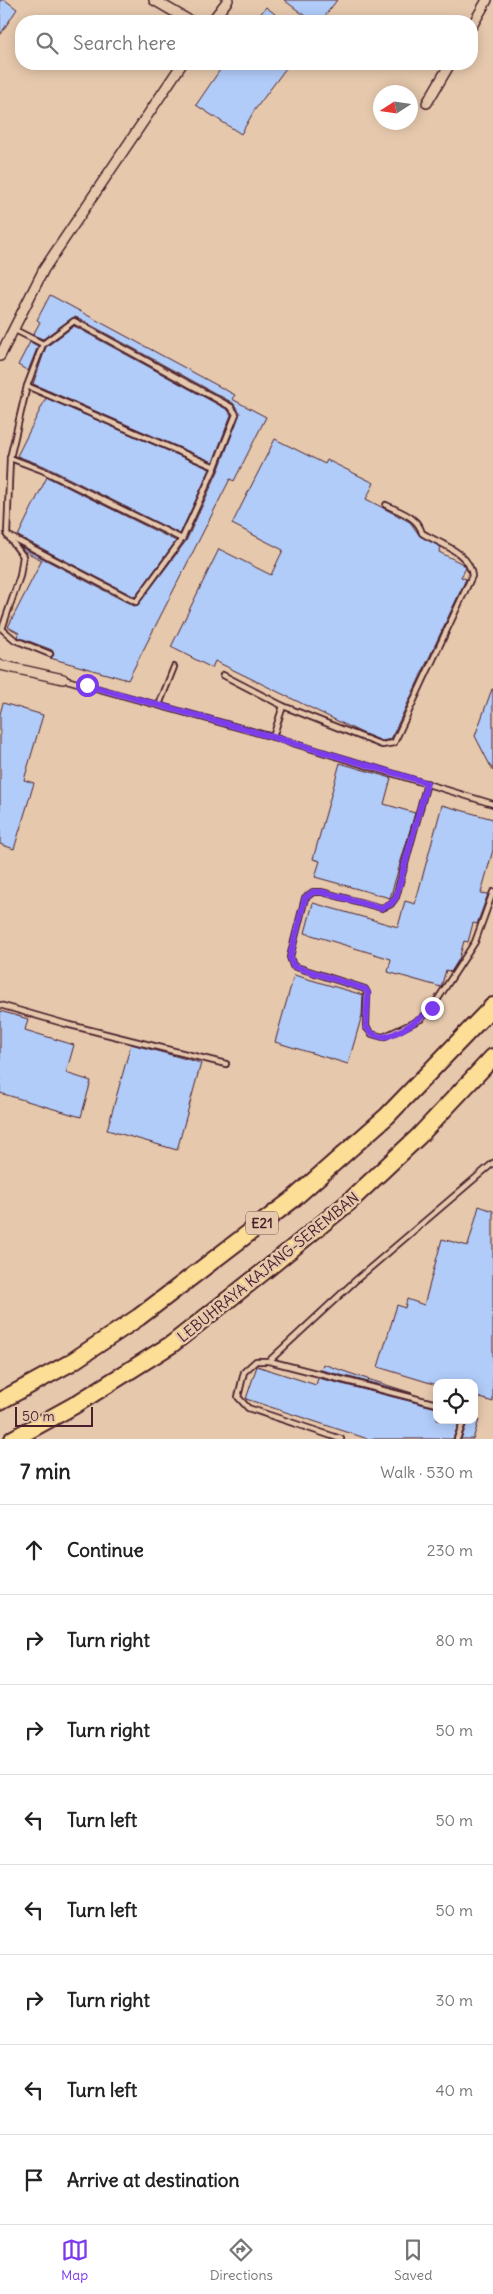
<!DOCTYPE html>
<meta charset="utf-8">
<style>
:root{--surface:#fff;--page:#f6f6f6;--text:#222;--muted:#767676;--line:#e0e0e0;--accent:#7c3aed}
body{margin:0;font-family:Delius,sans-serif;background:var(--page);color:var(--text)}
.controls{position:absolute;right:15px;bottom:15px;display:grid;overflow:hidden;border-radius:10px;box-shadow:0 2px 12px #0003}
.controls button{width:45px;height:45px;display:grid;place-items:center;padding:0;border:0;border-bottom:1px solid var(--line);background:var(--surface);color:var(--text);font:25px sans-serif}
.compass{position:absolute;left:373px;top:85px;width:45px;height:45px;border-radius:50%;background:var(--surface);box-shadow:0 2px 12px #0003;rotate:258deg}
.scale{position:absolute;left:15px;bottom:12px;width:78px;box-sizing:border-box;padding-left:5px;border:2px solid #4a1f2b;border-top:0;font-size:14px;line-height:18px;white-space:nowrap;color:#4a1f2b;-webkit-text-stroke:4px #e6c9ad;paint-order:stroke}
.stop{position:absolute;width:15px;height:15px;margin:-11px;border:4px solid #7c3aed;border-radius:50%;background:#fff}
.stop.end{background:#7c3aed;border-color:#fff;box-shadow:0 1px 5px #0008}
.list{margin:0;padding:0;list-style:none}
h2{display:flex;justify-content:space-between;align-items:center;height:65px;margin:0;padding:0 20px;font-size:21px}
h2 small{font-size:16px;font-weight:400;color:var(--muted)}
.list li{display:grid;grid-template-columns:32px 1fr auto;gap:15px;align-items:center;box-sizing:border-box;height:90px;padding:0 20px;border-top:1px solid var(--line)}
.list b{display:block;font-size:19px;white-space:nowrap}
.list em{font-size:16px;font-style:normal;color:var(--muted)}
.icon{flex:none;width:28px;height:28px;fill:none;stroke:currentColor;stroke-width:2;stroke-linecap:round;stroke-linejoin:round}
.map{position:relative;flex:none;width:493px;height:1439px;overflow:hidden}
.search{position:absolute;background:var(--surface);box-shadow:0 2px 12px #0003;left:15px;right:15px;top:15px;height:55px;display:flex;align-items:center;gap:12px;box-sizing:border-box;padding:0 18px;border-radius:20px;color:var(--muted);font-size:19px}
.sheet{height:785px;background:var(--surface)}
nav{display:flex;justify-content:space-around;align-items:center;box-sizing:border-box;height:70px;border-top:1px solid var(--line);background:var(--surface);font-size:14px;color:var(--muted)}
nav a{display:grid;justify-items:center;gap:2px}
nav .on{color:var(--accent)}
.map>svg:first-child{display:block}
.building{fill:#b1ccf9;stroke:#4a1f2b}
.lines{fill:none;stroke-linecap:round;stroke-linejoin:round}
.service-casing{stroke:#4a1f2b;stroke-width:8}
.minor-casing{stroke:#4a1f2b;stroke-width:12}
.motorway-casing{stroke:#4a1f2b;stroke-width:20}
.service{stroke:#e6c9ad;stroke-width:4.5}
.minor{stroke:#e6c9ad;stroke-width:9}
.motorway{stroke:#fdde96;stroke-width:16}
.route{stroke:#7c3aed;stroke-width:6}
.labels{text-anchor:middle;dominant-baseline:central;stroke-width:5;stroke-linejoin:round;paint-order:stroke}
.shield{fill:#e6c9ad;stroke:#795252;stroke-width:1}
.shield-label{font-size:14px;font-weight:bold;fill:#4a1f2b}
.street-label{font-size:15px;fill:#4a1f2b;stroke:#e6c9ad}
</style>
<div class="map">
<svg width="493" height="1439" viewBox="0 0 493 1439">
<rect width="100%" height="100%" fill="#e6c9ad"/>
<filter id="ink" filterUnits="userSpaceOnUse"><feTurbulence type="fractalNoise" baseFrequency=".02" numOctaves="2"/><feDisplacementMap in="SourceGraphic" scale="10" xChannelSelector="R" yChannelSelector="G"/><feConvolveMatrix kernelMatrix="1 2 1 2 8 2 1 2 1" color-interpolation-filters="sRGB"/></filter>
<g filter="url(#ink)">
<!-- building -->
<g class="building">
<path d="M0,0H5L17,9L0,35Z"/>
<path d="M284,0H337L321,21H312Z"/>
<path d="M266,7L284,21H255Z"/>
<path d="M224,64H289L254,111L241,134L196,105Z"/>
<path d="M50,295L235,395L232,399L266,417L234,481L230,479L128,680L50,658L54,655L52,650L18,637L19,633L8,627L42,560L24,551L21,547L134,606L138,605L186,541L219,469L240,413L233,403L76,317L72,318L43,339L33,335L40,322L37,320Z"/>
<path d="M74,326L228,410L231,415L213,462L33,384L46,347Z"/>
<path d="M30,342L38,346L28,371L18,365Z"/>
<path d="M46,398L210,469L180,534L44,466L17,456Z"/>
<path d="M275,439L325,464L327,460L374,483L366,499L410,522L420,536L441,547L439,552L463,564L466,568L461,577L466,579L391,739L382,741L360,732L215,661L212,668L171,647L219,549L271,575L283,550L232,524Z"/>
<path d="M47,477L176,541L135,597L18,536Z"/>
<path d="M492,689H493V771L475,736Z"/>
<path d="M3,703L43,715L24,780L34,783L14,849L0,844V714Z"/>
<path d="M340,763L391,778L384,804L415,813L390,898L315,877L320,861L313,859Z"/>
<path d="M442,805L493,819V850L481,893L488,894L477,924L473,923L468,942L464,941L459,959L451,972L446,970L441,987L388,972L391,959L305,933L313,903L398,927L405,901L415,904Z"/>
<path d="M294,975L363,995L362,1015L348,1064L275,1042Z"/>
<path d="M0,1011L28,1019L25,1030L74,1045L66,1073L91,1081L81,1117L0,1093Z"/>
<path d="M131,1044L201,1063L177,1150L107,1130Z"/>
<path d="M479,1206L493,1211V1402L474,1396V1383H437V1385L378,1367L397,1305L405,1308L407,1299L424,1305L442,1239L468,1246Z"/>
<path d="M323,1364L358,1376L412,1393L321,1370Z"/>
<path d="M257,1366L316,1385L318,1378L437,1408V1420H460L453,1439H368L246,1399Z"/>
<path d="M468,1420H479L473,1439H461Z"/>
</g>
<g class="lines">
<!-- service casing -->
<g class="service-casing">
<g id="service">
<path d="M13,329L43,344L27,386L10,458L7,535L23,556L20,576L2,629L15,640L50,654"/>
<path d="M27,386L215,467"/>
<path d="M10,458L42,470L182,539"/>
<path d="M7,535L136,602L182,539L215,467L236,414L231,407L74,321L43,344"/>
<path d="M223,675L283,706L273,737"/>
<path d="M63,679L273,737L493,804"/>
<path d="M159,705L174,667"/>
<path d="M283,706L382,745L394,743L472,576C470,552 440,544 422,533C418,517 400,512 386,505"/>
<path d="M427,783L396,897L391,904L382,908L322,892H313L305,898L290,957L293,966L365,989L367,993L366,1027L372,1034L383,1037L421,1019L432,1008L475,942L493,892"/>
<path d="M0,1005L66,1024L226,1064"/>
<path d="M269,1361L356,1280L493,1163"/>
<path d="M341,1439L248,1408L238,1397L244,1372L256,1361H269L437,1404"/>
<path d="M457,1439L464,1420"/>
</g>
</g>
<!-- minor casing -->
<g class="minor-casing">
<g id="minor">
<path d="M154,0L190,21"/>
<path d="M212,21L228,0"/>
<path d="M472,26L487,0"/>
<path d="M427,103L450,64"/>
<path d="M0,356L44,269L182,64"/>
<path d="M0,665L63,679"/>
</g>
</g>
<!-- motorway casing -->
<g class="motorway-casing">
<g id="motorway">
<path d="M0,1401L70,1363L139,1317L292,1200L387,1116L493,1006"/>
<path d="M13,1439L73,1406L172,1344L267,1269L349,1202L419,1136L493,1057"/>
</g>
</g>
<!-- service -->
<use href="#service" class="service"/>
<!-- minor -->
<use href="#minor" class="minor"/>
<!-- motorway -->
<use href="#motorway" class="motorway"/>
</g>
</g>
<g class="lines" filter="url(#ink)">
<!-- route -->
<path class="route" d="M87,685L273,737L427,783L396,897L391,904L382,908L322,892H313L305,898L290,957L293,966L365,989L368,993L366,1027C370,1032 376,1037 383,1037C398,1035 422,1018 432,1008"/>
</g>
<g class="labels">
<!-- shield labels -->
<rect class="shield" x="246" y="1211.5" width="32" height="23" rx="4"/>
<g class="shield-label">
<text x="262" y="1223">E21</text>
</g>
<!-- street labels -->
<g class="street-label">
<text transform="translate(268 1267) rotate(-39)">LEBUHRAYA KAJANG-SEREMBAN</text>
</g>
</g>
</svg>
<div class="controls">
<button><svg class="icon" aria-label="locate" viewBox="0 0 24 24"><circle cx="12" cy="12" r="6"/><path d="M12 2v4M12 18v4M2 12h4M18 12h4"/></svg></button>
</div>
<svg class="compass" viewBox="-18 -18 36 36"><path d="M0-13l5 13h-10z" fill="#e53935"/><path d="M0 13l5-13h-10z" fill="#767676"/></svg>
<div class="scale">50 m</div>
<div class="stop" style="left:87px;top:685px"></div>
<div class="stop end" style="left:432px;top:1008px"></div>
<div class="search"><svg class="icon" aria-label="search" viewBox="0 0 24 24"><circle cx="10" cy="10" r="6"/><path d="M15 15l6 6"/></svg>Search here</div>
</div>
<section class="sheet">
<h2>7 min<small>Walk · 530 m</small></h2>
<ul class="list">
<li><svg class="icon" aria-label="ahead" viewBox="0 0 24 24"><path d="M12 20V5M6 11l6-6 6 6"/></svg><div><b>Continue</b></div><em>230 m</em></li>
<li><svg class="icon" aria-label="right" viewBox="0 0 24 24"><path d="M7 20v-9h11M14 6l5 5-5 5"/></svg><div><b>Turn right</b></div><em>80 m</em></li>
<li><svg class="icon" aria-label="right" viewBox="0 0 24 24"><path d="M7 20v-9h11M14 6l5 5-5 5"/></svg><div><b>Turn right</b></div><em>50 m</em></li>
<li><svg class="icon" aria-label="left" viewBox="0 0 24 24"><path d="M17 20v-9H6M10 6l-5 5 5 5"/></svg><div><b>Turn left</b></div><em>50 m</em></li>
<li><svg class="icon" aria-label="left" viewBox="0 0 24 24"><path d="M17 20v-9H6M10 6l-5 5 5 5"/></svg><div><b>Turn left</b></div><em>50 m</em></li>
<li><svg class="icon" aria-label="right" viewBox="0 0 24 24"><path d="M7 20v-9h11M14 6l5 5-5 5"/></svg><div><b>Turn right</b></div><em>30 m</em></li>
<li><svg class="icon" aria-label="left" viewBox="0 0 24 24"><path d="M17 20v-9H6M10 6l-5 5 5 5"/></svg><div><b>Turn left</b></div><em>40 m</em></li>
<li><svg class="icon" aria-label="arrive" viewBox="0 0 24 24"><path d="M6 21V4h12l-3 4 3 4H6"/></svg><div><b>Arrive at destination</b></div></li>
</ul>
</section>
<nav>
<a class="on"><svg class="icon" aria-label="map" viewBox="0 0 24 24"><path d="M3 6l6-2 6 2 6-2v14l-6 2-6-2-6 2zM9 4v14M15 6v14"/></svg>Map</a>
<a><svg class="icon" aria-label="directions" viewBox="0 0 24 24"><path d="M12 3l9 9-9 9-9-9zM9 14v-3h6M13 9l2 2-2 2"/></svg>Directions</a>
<a><svg class="icon" aria-label="saved" viewBox="0 0 24 24"><path d="M7 4h10v16l-5-4-5 4z"/></svg>Saved</a>
</nav>
